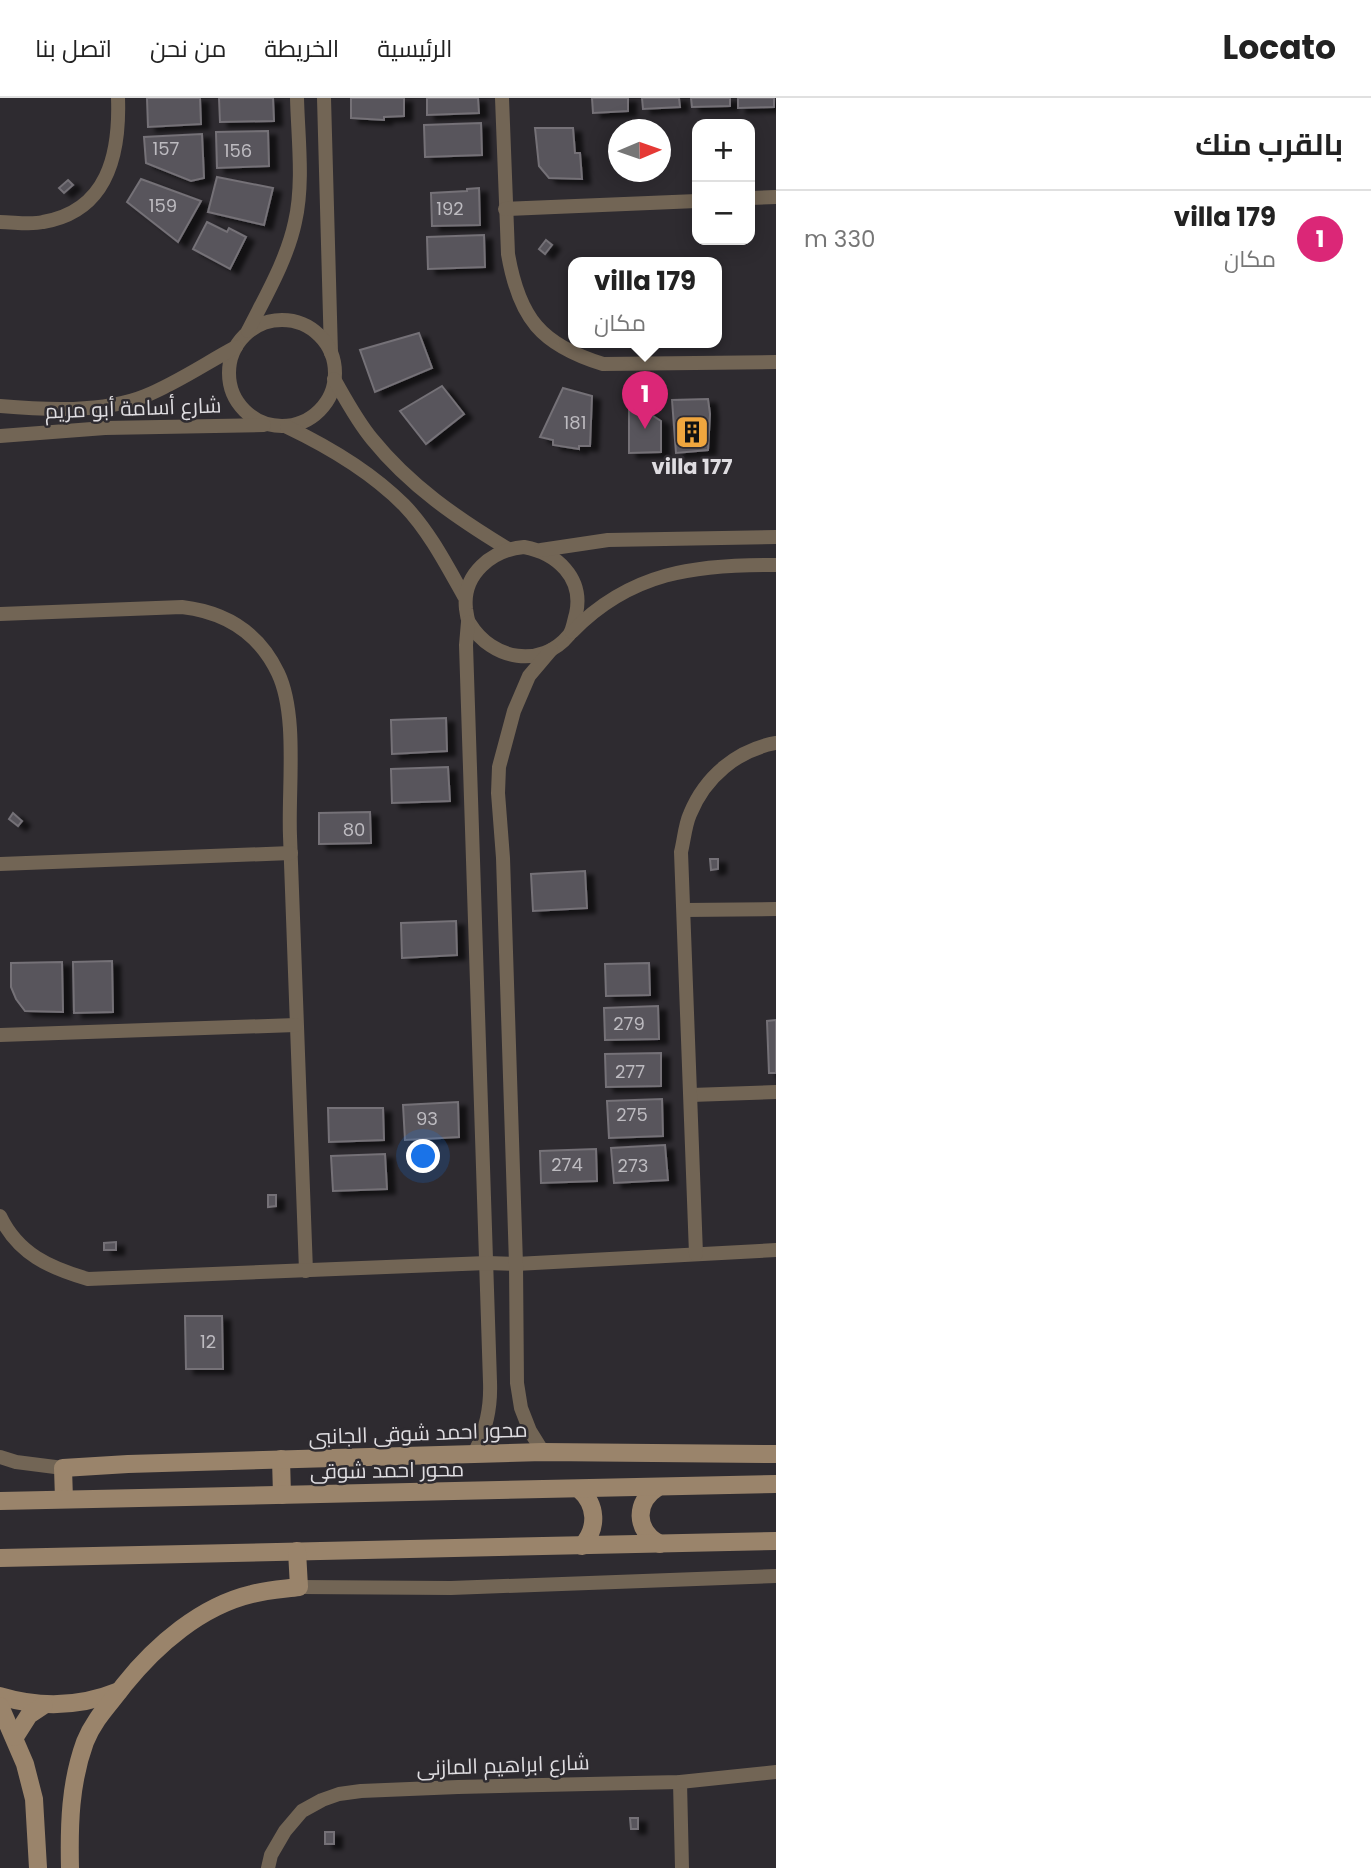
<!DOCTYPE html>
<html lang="ar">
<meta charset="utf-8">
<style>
:root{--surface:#fff;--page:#f6f6f6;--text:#222;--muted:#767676;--line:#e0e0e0;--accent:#db2777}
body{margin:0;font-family:Poppins,Cairo,sans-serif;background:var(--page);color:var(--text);direction:rtl}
.controls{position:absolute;right:21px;top:21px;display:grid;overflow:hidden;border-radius:14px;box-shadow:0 4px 18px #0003}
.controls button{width:63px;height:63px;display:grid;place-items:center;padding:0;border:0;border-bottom:2px solid var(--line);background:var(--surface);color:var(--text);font:35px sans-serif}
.compass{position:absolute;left:608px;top:21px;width:63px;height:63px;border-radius:50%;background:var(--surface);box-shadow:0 4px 18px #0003;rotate:88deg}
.you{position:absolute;left:424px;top:1059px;width:24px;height:24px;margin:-18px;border:5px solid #fff;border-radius:50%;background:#1a73e8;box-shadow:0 0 0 10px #1a73e833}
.badge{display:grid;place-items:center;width:46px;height:46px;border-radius:50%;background:var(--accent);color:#fff;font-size:23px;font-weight:700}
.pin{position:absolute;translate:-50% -58px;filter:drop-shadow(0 2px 4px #0008)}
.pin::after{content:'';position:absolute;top:37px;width:24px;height:21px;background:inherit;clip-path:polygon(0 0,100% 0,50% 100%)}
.popup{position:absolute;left:568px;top:159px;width:154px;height:91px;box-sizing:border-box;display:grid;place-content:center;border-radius:14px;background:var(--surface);filter:drop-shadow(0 2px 5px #0005);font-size:23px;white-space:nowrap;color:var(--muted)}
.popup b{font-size:26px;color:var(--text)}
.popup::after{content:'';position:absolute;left:50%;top:100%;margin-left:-14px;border:14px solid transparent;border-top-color:var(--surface)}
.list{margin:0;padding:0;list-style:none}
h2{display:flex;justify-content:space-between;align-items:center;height:91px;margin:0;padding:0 28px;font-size:30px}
h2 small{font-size:23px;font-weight:400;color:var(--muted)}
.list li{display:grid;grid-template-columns:46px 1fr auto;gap:21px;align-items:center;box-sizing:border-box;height:98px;padding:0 28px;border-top:2px solid var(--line)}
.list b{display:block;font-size:26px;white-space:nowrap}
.list p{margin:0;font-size:23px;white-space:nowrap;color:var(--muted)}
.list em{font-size:23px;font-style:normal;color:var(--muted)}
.map{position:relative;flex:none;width:776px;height:1770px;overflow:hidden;direction:ltr}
header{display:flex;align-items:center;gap:42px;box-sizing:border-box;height:98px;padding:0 35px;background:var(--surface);border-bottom:2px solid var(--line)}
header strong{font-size:33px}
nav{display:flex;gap:38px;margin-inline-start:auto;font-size:24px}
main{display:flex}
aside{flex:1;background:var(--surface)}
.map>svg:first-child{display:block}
.building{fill:#58555b;stroke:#747177;stroke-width:2;filter:url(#shadow)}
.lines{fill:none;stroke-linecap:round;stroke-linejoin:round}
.street{stroke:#726555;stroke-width:14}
.secondary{stroke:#9a846b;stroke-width:18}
.labels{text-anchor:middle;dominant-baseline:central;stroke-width:5;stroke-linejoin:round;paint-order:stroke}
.number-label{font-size:18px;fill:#bdbbc0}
.street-label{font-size:21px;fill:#dfdde1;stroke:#2e2b30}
.poi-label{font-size:21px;font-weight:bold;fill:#dfdde1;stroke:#2e2b30}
</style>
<header>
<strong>Locato</strong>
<nav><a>الرئيسية</a><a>الخريطة</a><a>من نحن</a><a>اتصل بنا</a></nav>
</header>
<main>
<aside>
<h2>بالقرب منك<small></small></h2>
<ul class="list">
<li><span class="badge">1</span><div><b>villa 179</b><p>مكان</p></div><em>330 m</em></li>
</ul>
</aside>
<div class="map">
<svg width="776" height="1770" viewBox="0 0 776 1770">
<defs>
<filter id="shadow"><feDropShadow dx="8" dy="4.5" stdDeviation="2" flood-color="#0009"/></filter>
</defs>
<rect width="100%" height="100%" fill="#2e2b30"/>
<!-- building -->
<g class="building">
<path d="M147,0H200L201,26L148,29Z"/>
<path d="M219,0H273L274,23L220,24Z"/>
<path d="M351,0H404V18L384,19V22L351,20Z"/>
<path d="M427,0H478L479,15L427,17Z"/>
<path d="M592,0H628V13L593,15Z"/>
<path d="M642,0H679L680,9L643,11Z"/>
<path d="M691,0H730V8L692,9Z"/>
<path d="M738,0H774V9L738,10Z"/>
<path d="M481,25L482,57L425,59L424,27Z"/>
<path d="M535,30H573L575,55H580L582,81L549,80L539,68Z"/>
<path d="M268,33L269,68L217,70L216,34Z"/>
<path d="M202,36L204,80L191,83L146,65L144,39Z"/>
<path d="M217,79L273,90L264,127L208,114Z"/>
<path d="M141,81L201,103L178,144L127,104Z"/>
<path d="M68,82L73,87L64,95L59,90Z"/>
<path d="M479,90L480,127L432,128L431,95L467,93V91Z"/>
<path d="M207,124L227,134L229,130L246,139L230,171L193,151Z"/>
<path d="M484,137L485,169L428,171L427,139Z"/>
<path d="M546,142L552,147L545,156L539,151Z"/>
<path d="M419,235L432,270L375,294L360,252Z"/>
<path d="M442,288L464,316L426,346L400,313Z"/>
<path d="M563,290L592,298L590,348H579V351L553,347V342L540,339Z"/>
<path d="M708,301L710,316L708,352L676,355L672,302Z"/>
<path d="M640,303L647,314L661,323V354L629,355V304Z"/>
<path d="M446,620L447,653L392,656L391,622Z"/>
<path d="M448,669L450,703L392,705L391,671Z"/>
<path d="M370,714L371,745L319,746V715Z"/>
<path d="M13,715L22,723L18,728L9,721Z"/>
<path d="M710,761H718V771L711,772Z"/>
<path d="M585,773L587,810L533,813L531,776Z"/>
<path d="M456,823L457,857L402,860L401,825Z"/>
<path d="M112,863L113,914L74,915L73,864Z"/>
<path d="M62,864L63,914L25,913L16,901L11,889V865Z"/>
<path d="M649,865L650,897L606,898L605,866Z"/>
<path d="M658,908L659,941L605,942L604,910Z"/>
<path d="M776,922V975H769L767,923Z"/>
<path d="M661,955V988L606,989L605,956Z"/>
<path d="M662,1001L663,1038L609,1040L607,1003Z"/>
<path d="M458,1004L459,1039L405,1042L403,1007Z"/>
<path d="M328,1010H383L384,1042L329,1044Z"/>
<path d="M665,1047L668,1082L614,1085L611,1050Z"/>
<path d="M596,1051L597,1083L541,1085L540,1053Z"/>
<path d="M385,1056L387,1091L333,1093L331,1058Z"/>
<path d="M268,1097H276V1108L268,1109Z"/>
<path d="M116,1144V1152H104V1145Z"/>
<path d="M185,1218H222L223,1271H186Z"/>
<path d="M630,1720H638V1731H631Z"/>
<rect x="325" y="1734" width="9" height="12"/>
</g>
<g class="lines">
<!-- street -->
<g class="street">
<path d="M324,0L331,255"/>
<path d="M502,0L508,156C519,220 541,247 603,266L776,264"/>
<path d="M750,100L776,99"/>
<path d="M505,111L697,103"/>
<path d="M0,124C14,124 30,127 43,124C108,113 120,56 118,0"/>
<circle cx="282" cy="275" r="53"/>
<path d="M248,233C265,199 287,162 295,124C304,85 298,40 297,0"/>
<path d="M334,281C346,302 357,323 372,341C410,388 457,420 508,451"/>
<path d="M0,308C45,312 103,315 145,298C177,285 206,265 236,249"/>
<path d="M287,329C329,349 370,373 404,407C429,433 446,466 464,498"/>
<path d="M0,338L105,330L264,327"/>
<path d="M524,449C557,455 584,480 576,516C574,522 573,532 569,537C541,571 492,562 470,526C467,522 467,516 466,511C462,476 492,452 524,449Z"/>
<path d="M541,452L608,442L776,439"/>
<path d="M0,516L182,509C225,514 259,535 278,575C298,617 288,690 290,738C295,883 300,1028 306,1173"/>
<path d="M468,524L466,547L490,1284C491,1311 486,1331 474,1356"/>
<path d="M572,534C630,474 696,466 776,467"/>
<path d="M0,766L291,755"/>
<path d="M685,812L776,811"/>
<path d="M0,937L296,927"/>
<path d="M691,997L776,994"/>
<path d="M0,1118C18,1156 50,1170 88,1181L487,1165L516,1166L776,1152"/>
<path d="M696,1156L681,754C684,742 685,727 690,716C705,679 737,652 776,645"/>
<path d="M543,1354L530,1333L521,1310L517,1285L516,1166L503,760L498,695L499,669L514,613L529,578L551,552"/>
<path d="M0,1359L16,1364L63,1370"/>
<path d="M299,1489L451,1490L776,1478"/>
<path d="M680,1684L682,1770"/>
<path d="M268,1770L271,1757L285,1733L302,1713L322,1702L339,1696L361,1693L458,1689L680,1684L776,1674"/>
</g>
<!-- secondary -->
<g class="secondary">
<path d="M281,1361L282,1397"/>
<path d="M658,1389C634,1404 635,1433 660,1446"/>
<path d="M579,1391C597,1407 598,1430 582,1448"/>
<path d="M64,1401L63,1370L128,1366L543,1354L776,1356"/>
<path d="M0,1403L776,1386"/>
<path d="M0,1460L776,1443"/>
<path d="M0,1598C40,1610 80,1609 119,1593"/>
<path d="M0,1608L25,1666L34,1701L38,1770"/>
<path d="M15,1639L29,1617L44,1607"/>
<path d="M70,1770C69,1727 70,1685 85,1644C94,1621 110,1606 124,1587C156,1547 201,1508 252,1496C267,1492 284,1491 299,1489L297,1453"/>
</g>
</g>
<!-- icons -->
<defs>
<g id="building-square" transform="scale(1.75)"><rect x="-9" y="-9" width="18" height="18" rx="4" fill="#f0a63e" stroke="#2e2b30"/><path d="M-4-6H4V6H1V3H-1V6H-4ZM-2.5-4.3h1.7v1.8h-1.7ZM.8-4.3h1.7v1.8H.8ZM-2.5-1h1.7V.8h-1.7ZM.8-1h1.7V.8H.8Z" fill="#111"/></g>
</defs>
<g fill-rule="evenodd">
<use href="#building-square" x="692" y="334"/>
</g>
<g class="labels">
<!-- number labels -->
<g class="number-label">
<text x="166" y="50">157</text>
<text x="238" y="52">156</text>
<text x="163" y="107">159</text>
<text x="450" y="110">192</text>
<text x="575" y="324">181</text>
<text x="354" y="731">80</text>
<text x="629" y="925">279</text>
<text x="630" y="973">277</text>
<text x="632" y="1016">275</text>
<text x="427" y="1020">93</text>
<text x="567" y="1066">274</text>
<text x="633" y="1067">273</text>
<text x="208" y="1243">12</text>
</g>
<!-- street labels -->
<g class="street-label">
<text transform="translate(133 310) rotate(-2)">شارع أسامة أبو مريم</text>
<text transform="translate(418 1335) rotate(-2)">محور احمد شوقى الجانبى</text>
<text transform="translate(387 1372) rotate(-1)">محور احمد شوقى</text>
<text transform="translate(503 1667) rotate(-2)">شارع ابراهيم المازنى</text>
</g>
<!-- poi labels -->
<g class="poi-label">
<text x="692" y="368">villa 177</text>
</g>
</g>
</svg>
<div class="controls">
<button>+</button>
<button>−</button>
</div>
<svg class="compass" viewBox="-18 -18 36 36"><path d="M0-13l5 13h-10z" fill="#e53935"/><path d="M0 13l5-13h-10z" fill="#767676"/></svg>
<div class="you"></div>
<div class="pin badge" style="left:645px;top:331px">1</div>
<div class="popup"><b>villa 179</b>مكان</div>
</div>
</main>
